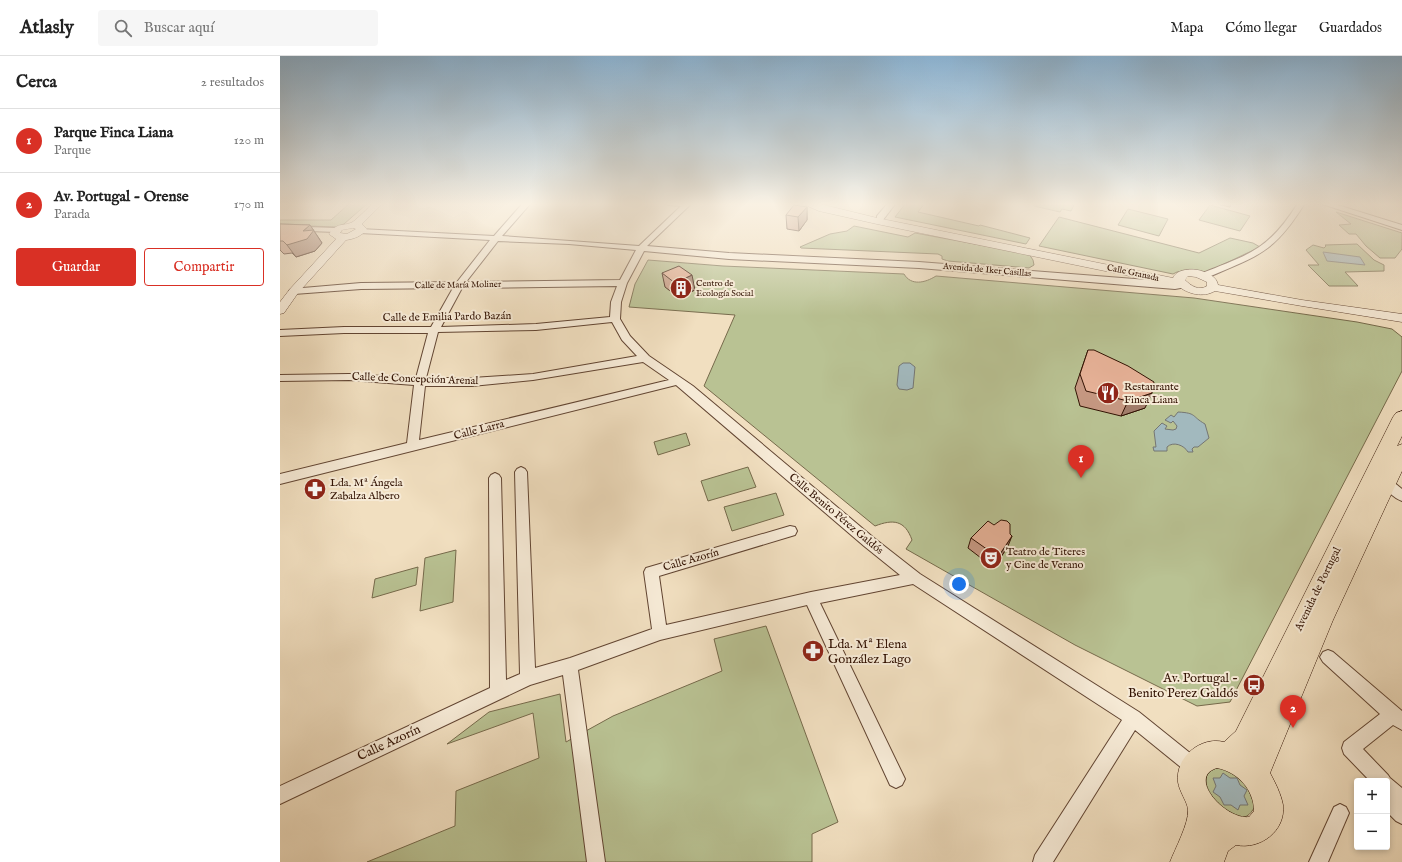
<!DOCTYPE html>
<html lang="es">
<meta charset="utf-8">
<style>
:root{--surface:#fff;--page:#f6f6f6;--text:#222;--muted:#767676;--line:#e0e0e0;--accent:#d93025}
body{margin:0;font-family:"IM FELL English",serif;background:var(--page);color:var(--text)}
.controls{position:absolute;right:12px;bottom:12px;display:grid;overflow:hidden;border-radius:4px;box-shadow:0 2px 6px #0003}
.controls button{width:36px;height:36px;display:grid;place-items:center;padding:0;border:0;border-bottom:1px solid var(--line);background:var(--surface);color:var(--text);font:20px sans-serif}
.you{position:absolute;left:679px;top:528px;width:14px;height:14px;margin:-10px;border:3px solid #fff;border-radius:50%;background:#1a73e8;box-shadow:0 0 0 6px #1a73e833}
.badge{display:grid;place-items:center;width:26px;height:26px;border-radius:50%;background:var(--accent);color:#fff;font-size:13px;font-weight:700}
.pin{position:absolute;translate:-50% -33px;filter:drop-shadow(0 1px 2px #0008)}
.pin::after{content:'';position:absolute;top:21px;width:14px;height:12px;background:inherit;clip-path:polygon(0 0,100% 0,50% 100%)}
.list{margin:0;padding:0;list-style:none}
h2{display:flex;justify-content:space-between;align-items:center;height:52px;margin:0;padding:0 16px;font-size:17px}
h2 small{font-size:13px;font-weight:400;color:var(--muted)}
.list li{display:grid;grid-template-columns:26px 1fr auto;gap:12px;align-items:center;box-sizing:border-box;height:64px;padding:0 16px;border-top:1px solid var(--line)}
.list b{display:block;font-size:15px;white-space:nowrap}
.list p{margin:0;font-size:13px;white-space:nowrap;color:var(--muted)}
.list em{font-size:13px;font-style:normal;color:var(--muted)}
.actions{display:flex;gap:8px;padding:12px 16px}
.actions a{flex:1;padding:9px 0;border:1px solid var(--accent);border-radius:4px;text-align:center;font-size:14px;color:var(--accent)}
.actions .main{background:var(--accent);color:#fff}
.icon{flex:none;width:22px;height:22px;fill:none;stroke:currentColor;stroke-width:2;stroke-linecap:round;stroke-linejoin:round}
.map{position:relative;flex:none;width:1122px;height:806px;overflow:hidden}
header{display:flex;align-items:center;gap:24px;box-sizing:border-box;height:56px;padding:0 20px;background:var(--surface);border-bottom:1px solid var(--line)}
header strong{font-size:19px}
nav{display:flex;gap:22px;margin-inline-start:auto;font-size:14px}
.search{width:280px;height:36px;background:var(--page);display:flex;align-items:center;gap:10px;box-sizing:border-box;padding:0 14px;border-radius:4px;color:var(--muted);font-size:15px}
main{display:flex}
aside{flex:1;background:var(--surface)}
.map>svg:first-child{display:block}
.green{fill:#b9c293;stroke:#766a4b}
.water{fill:#a2b9be;stroke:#757673}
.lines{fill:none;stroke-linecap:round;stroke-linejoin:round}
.minor-casing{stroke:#624532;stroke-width:2}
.tertiary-casing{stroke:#624532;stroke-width:1}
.primary-casing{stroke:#321203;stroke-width:1}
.minor{fill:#f6ead6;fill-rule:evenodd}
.tertiary{fill:#f6ead6;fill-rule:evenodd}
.primary{fill:#f1dfc0;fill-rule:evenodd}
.wall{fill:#c69882;stroke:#321203}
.shaded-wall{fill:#a17c6a;stroke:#321203}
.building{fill:#e6b197;stroke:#321203}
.labels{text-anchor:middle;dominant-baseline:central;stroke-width:4;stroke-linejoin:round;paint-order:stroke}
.far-street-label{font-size:9px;fill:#321203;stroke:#f6ead6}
.far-poi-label{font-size:9px;fill:#321203;stroke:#f6ead6;text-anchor:start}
.street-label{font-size:11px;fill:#321203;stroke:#f6ead6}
.poi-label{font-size:11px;fill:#321203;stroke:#f6ead6;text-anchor:start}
.near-poi-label{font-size:13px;fill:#321203;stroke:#f6ead6;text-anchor:start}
.near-street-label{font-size:13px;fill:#321203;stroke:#f6ead6}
</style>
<header>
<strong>Atlasly</strong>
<div class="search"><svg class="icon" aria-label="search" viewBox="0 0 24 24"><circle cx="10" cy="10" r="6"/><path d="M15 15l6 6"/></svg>Buscar aquí</div>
<nav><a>Mapa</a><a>Cómo llegar</a><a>Guardados</a></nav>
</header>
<main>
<aside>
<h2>Cerca<small>2 resultados</small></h2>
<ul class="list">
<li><span class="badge">1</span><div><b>Parque Finca Liana</b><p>Parque</p></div><em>120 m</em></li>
<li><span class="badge">2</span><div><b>Av. Portugal - Orense</b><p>Parada</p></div><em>170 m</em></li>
</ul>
<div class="actions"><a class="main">Guardar</a><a>Compartir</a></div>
</aside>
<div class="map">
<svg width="1122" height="806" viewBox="0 0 1122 806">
<rect width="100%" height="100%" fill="#f1dfc0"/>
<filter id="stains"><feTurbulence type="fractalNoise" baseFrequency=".005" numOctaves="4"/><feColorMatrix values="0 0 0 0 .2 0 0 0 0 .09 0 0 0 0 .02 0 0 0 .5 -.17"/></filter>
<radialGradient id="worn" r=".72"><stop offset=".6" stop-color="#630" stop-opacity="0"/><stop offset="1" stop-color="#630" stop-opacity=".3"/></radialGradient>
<!-- green -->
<g class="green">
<path d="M70,147H88L64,168L57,171L0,169V164H51Z"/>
<path d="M626,147H645L638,156L699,170L700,169L750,182L746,188L615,161Z"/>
<path d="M755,147H795L791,155L782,153L780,156L754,150Z"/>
<path d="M930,149L970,160L960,175L919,164Z"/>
<path d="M848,153L888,163L879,180L838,169Z"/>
<path d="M1056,156L1122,177V193L1115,202H1100L1086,190L1076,178H1069L1059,169L1071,168Z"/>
<path d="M779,161L919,197L950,182L973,187L980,191L927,216L908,214L897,216L893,218L759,190Z"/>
<path d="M574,170L628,181L635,177L749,198L753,204L754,209L749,212L668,205L662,203V200L658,198L521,192L520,191L550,178L567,175Z"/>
<path d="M1077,188L1094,204L1104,209V215L1065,216L1078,230H1049L1028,209H1039L1026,194L1033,189L1044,192L1046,190L1045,189Z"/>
<path d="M368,204L443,210L624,218C631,230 645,227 656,220L914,242L1077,266L1112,273L1122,281V315L950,646L917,650L795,589L626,493L632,484C625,464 613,463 595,470L424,330L455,259L349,251L355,228Z"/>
<path d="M406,377L410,389L378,399L374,386Z"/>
<path d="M468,411L476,431L428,445L421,425Z"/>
<path d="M496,437L504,459L452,475L444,451Z"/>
<path d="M176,494L173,546L140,555L145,502Z"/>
<path d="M138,511L136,529L92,542L95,523Z"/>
<path d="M486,570L558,766L532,778V806H87L175,770L176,735L259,702L253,657L167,688L209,656L280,638L286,686L333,660L442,615L434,583Z"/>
<path d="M940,710L963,720L975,750C965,771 950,759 938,748C936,746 931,743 929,740C925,733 925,722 928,716Z"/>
</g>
<!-- water -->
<g class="water">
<path d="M1043,196L1080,201L1085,209L1047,205Z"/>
<path d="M623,307H630L635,311L633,332L627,334L619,333L617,329L619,310Z"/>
<path d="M898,356C917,357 911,360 925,368L929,382L918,391H914L912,393L913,396H908C904,389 893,385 887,391V395H874L873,391H876L874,375L882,367L887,370L885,373L893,374L896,373L897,370L893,365L891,367L885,364L891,359L894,361Z"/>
<path d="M943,717L950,722H957L960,729L967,734L964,740L968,749H960L958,754L951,749H944L940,741L933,736L936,730L933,722H940Z"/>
</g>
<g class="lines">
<!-- minor casing -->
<g class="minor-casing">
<g id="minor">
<path d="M243,147H251L222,180L359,190L401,150L388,149L385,147H412L367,190L449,197L639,206L906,227L907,229L906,231L895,233L639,212L449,203L364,195L347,227L341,246L340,263L350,280L369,300L413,330L594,482L640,518L859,656L920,705L923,711L920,717L914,720L908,717L855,674L773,806H753L755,799L842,664L633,528L540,547L625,723L622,729L616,732L610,729L527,549L380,584L298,614L325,806H307L283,619L250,629L0,748V730L210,632L209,422L211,419L215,417L219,419L221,422L226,624L240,618L235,416L237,413L241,411L245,413L247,416L255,612L290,602L372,573L364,516L366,512L510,470L515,471L517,475L515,479L379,520L386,569L531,536L620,519L584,490L396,329L0,428V418L127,387L134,329L69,324L0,325V319L69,318L136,322L148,277H64L0,280V274L64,271H151L173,232L81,233L14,238L11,237L9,235L11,233L81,227L177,226L210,184L80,177L76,175L80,173L214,180ZM218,185L289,188L356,194L340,224L186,226ZM337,230L331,246L330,261L256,268L161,271L182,232ZM332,266L342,284L357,300L253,318L192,322H146L158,276L256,274ZM363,306L389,324L139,384L145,330H192L253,324Z"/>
<path d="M608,147H616L603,164H597V160Z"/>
<path d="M1018,147H1025C994,197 978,200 926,222H920L919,220L920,218C969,198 988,195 1018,147Z"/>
<path d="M1039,147H1051L1122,169V174Z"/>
<path d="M0,170L56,172L60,174L56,176L0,174Z"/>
<path d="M1107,422L1111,424L1122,433V445C1114,442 1105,434 1101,427L1103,424Z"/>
<path d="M1048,594L1053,596L1122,655V674L1113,669L1083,693L1108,719L1110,722L1122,732V768L1116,765L1107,756V725H1090L1064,698L1062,692L1064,686L1100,658L1043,606L1040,601L1043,596Z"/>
<path d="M1060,748L1066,751L1069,757L1048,806H1029L1054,751Z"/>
</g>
</g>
<!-- tertiary casing -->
<g class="tertiary-casing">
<g id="tertiary">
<path d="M93,147H103L82,168L87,173C82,180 74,183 66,184L18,237L4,257L0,258V246L10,233L56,183L49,178C59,164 64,172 74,165C80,160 87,153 93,147ZM73,172L76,173L67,178L60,177L62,174Z"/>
<path d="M521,147H536L597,162L893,222C899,207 936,213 938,229L1022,244L1122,258V266L1022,250L935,235C923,242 908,238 898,230L597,168L539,155ZM908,220L916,221L927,226V230C919,235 911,230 905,224Z"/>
</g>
</g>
<!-- primary casing -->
<g class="primary-casing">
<path id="primary" d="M1122,355V380L1117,390L1122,388V415L1053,564L990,717C995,726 1001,738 1003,749C1006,775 980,794 956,789L948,795L944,806H890C895,793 909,767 908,754C908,747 899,735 898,726C895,701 921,680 944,686L956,675L1113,361L1116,357ZM937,712C958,716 974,734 974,755L969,761C946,764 906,721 937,712Z"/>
</g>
<!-- minor -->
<use href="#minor" class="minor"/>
<!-- tertiary -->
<use href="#tertiary" class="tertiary"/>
<!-- primary -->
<use href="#primary" class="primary"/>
</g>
<!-- wall -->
<g class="wall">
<path d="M937,148H951L950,151Z"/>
<path d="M527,151V164L519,175L507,173L506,159Z"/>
<path d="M0,168L30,169L42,187L35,195L16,201L12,197L4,198L0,194Z"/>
<path d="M382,217L415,234L398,241L385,231Z"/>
<path d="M808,294L865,352L841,360L800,350L795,332Z"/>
<path d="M691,482L728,490L714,512L688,492Z"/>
</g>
<!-- shaded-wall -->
<g class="shaded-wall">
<path d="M527,151V164L519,175L518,161Z"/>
<path d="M30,169L42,187L35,195L16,201L7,189Z"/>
<path d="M412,219L415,234L398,241L395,227Z"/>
<path d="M872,337L865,352L841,360L848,345Z"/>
<path d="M732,480L728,490L714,512L718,501Z"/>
</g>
<!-- building -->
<g class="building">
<path d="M514,149L527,151L518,161L506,159Z"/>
<path d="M0,168L30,169L23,175L34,174L27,183L7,189L3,185H0Z"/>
<path d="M399,210L412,219L395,227L382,217Z"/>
<path d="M808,294H814L848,310L874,326L872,337L848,345L806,335L800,318Z"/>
<path d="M721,464L727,465L730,468V478L732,480L718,501L691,482L708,465L714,469Z"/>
</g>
<!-- sky -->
<linearGradient id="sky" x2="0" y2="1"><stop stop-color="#8cb6d7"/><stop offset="0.57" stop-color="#f9f1e3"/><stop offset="1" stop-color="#f9f1e3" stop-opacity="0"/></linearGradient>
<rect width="1122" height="260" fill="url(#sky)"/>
<!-- icons -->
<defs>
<g id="building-disc" transform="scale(1.15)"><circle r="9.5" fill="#8f2418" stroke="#f6ead6"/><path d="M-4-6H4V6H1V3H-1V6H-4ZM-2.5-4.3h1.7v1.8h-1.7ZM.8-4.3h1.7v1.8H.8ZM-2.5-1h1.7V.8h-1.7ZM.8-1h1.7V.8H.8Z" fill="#fff"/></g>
<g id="restaurant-disc" transform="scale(1.15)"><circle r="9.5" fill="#8f2418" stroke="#f6ead6"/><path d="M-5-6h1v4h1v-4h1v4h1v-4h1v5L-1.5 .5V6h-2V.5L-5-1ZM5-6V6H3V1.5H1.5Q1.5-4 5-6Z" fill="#fff"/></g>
<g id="pharmacy-disc" transform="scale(1.15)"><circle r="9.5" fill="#8f2418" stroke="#f6ead6"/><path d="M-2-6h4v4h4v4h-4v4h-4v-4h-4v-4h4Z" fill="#fff"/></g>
<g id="theatre-disc" transform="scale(1.15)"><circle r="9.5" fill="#8f2418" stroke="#f6ead6"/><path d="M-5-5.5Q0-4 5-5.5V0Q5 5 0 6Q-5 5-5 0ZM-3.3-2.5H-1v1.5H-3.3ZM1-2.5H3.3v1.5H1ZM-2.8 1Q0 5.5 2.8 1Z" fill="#fff"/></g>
<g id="bus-disc" transform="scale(1.15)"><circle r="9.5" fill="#8f2418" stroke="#f6ead6"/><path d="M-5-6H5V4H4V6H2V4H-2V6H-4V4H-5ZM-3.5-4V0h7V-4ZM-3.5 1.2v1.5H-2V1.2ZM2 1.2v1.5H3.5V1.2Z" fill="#fff"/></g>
</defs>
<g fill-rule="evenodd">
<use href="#building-disc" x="401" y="232"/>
<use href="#restaurant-disc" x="828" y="337"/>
<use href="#pharmacy-disc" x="35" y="433"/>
<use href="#theatre-disc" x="711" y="502"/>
<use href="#pharmacy-disc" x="533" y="595"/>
<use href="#bus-disc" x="974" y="629"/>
</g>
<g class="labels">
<!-- far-street labels -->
<g class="far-street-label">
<text transform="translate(707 214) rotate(5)">Avenida de Iker Casillas</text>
<text transform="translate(853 217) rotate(12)">Calle Granada</text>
<text transform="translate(178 229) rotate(-1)">Calle de María Moliner</text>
</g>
<!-- far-poi labels -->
<g class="far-poi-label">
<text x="416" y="227">Centro de<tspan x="416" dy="10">Ecología Social</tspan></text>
</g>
<!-- street labels -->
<g class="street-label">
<text transform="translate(167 261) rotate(-1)">Calle de Emilia Pardo Bazán</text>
<text transform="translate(135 323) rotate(2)">Calle de Concepción Arenal</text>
<text transform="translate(199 374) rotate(-14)">Calle Larra</text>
<text transform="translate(556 458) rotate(40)">Calle Benito Pérez Galdós</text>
<text transform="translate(411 504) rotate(-16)">Calle Azorín</text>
<text transform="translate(1038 533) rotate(-64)">Avenida de Portugal</text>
</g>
<!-- poi labels -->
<g class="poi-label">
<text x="844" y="331">Restaurante<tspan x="844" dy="13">Finca Liana</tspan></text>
<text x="50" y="427">Lda. Mª Ángela<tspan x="50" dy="13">Zabalza Albero</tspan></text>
<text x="726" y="496">Teatro de Titeres<tspan x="726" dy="13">y Cine de Verano</tspan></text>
</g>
<!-- near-poi labels -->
<g class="near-poi-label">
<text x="548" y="588">Lda. Mª Elena<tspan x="548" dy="15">González Lago</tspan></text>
<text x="958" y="622" text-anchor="end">Av. Portugal -<tspan x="958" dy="15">Benito Perez Galdós</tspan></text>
</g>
<!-- near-street labels -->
<g class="near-street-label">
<text transform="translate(109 687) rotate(-25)">Calle Azorín</text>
</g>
</g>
<rect width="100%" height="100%" filter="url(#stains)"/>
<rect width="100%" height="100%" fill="url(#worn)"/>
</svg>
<div class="controls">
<button>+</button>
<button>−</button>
</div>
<div class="you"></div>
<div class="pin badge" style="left:801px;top:422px">1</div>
<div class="pin badge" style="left:1013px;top:672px">2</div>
</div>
</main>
